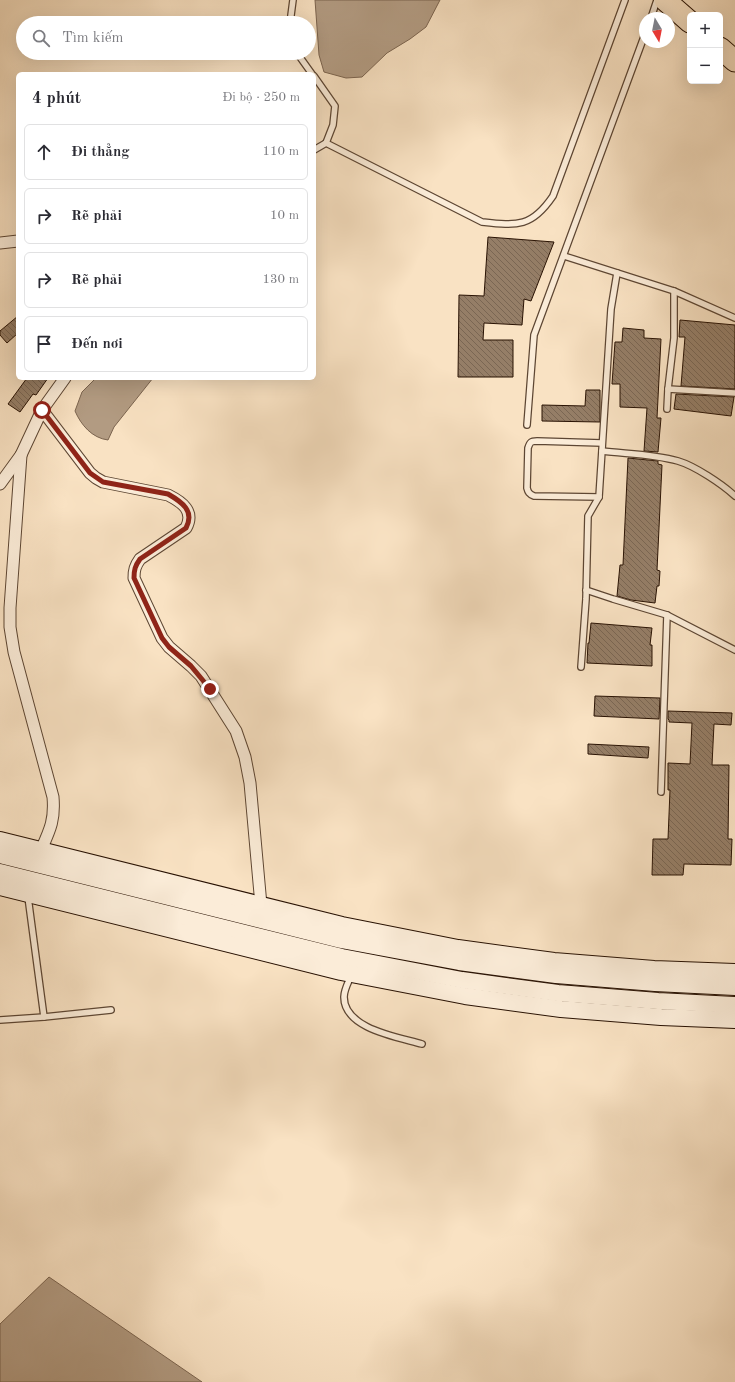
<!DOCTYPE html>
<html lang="vi">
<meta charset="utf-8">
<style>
:root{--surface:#fff;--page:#f2f2f3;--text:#2b2b33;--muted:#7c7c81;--line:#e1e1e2}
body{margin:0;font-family:"Old Standard TT",serif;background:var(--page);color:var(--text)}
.controls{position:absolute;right:12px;top:12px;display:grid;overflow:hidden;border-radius:6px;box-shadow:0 4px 16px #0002}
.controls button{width:36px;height:36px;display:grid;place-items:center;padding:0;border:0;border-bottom:1px solid var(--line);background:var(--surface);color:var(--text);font:20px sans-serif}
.compass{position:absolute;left:639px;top:12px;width:36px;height:36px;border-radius:50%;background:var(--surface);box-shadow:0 4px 16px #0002;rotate:170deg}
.stop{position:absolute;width:12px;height:12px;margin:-9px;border:3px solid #8f2418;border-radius:50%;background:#fff}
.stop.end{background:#8f2418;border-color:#fff;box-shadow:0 1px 4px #0008}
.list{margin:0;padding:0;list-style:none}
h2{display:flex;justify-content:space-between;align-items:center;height:52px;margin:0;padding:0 16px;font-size:17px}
h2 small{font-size:13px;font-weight:400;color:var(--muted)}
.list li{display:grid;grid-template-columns:26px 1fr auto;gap:12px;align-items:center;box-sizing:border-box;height:56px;margin:0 8px 8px;padding:0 8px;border:1px solid var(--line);border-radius:6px}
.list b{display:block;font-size:15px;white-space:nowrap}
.list em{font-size:13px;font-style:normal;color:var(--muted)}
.icon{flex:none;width:22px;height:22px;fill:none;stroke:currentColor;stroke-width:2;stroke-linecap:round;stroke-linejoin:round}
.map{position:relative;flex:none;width:735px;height:1382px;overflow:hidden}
.search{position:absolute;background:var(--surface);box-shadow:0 4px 16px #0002;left:16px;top:16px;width:300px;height:44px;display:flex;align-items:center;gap:10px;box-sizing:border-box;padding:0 14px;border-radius:22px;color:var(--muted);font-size:15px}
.panel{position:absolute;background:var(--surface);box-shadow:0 4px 16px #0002;left:16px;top:72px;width:300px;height:308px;border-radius:6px}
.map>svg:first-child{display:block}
.water{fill:#b29b82;stroke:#7b644f}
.building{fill:url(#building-back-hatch);stroke:#291203}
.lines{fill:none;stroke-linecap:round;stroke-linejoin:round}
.lane-casing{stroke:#5d4633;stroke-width:8}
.street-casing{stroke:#5d4633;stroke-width:13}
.secondary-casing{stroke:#291203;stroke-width:18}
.highway-casing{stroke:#291203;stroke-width:23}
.lane{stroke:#fbecd8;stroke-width:5.5}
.street{stroke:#fbecd8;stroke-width:11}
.secondary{stroke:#fbecd8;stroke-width:16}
.highway{stroke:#f9e2c3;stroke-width:21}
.route{stroke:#8f2418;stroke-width:5}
</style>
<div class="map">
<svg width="735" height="1382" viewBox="0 0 735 1382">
<defs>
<pattern id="building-back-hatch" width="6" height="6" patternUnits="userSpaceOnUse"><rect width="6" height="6" fill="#957e67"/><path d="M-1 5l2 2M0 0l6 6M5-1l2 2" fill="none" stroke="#7a6653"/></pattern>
</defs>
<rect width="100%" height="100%" fill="#f9e2c3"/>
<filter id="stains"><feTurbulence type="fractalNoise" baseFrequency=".005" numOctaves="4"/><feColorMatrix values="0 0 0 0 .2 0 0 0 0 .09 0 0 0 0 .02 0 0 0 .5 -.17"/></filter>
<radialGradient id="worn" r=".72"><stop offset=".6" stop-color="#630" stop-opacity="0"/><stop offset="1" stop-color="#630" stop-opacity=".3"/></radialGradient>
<!-- water -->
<g class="water">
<path d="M315,0H440L426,27L410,39L387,53L362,77L346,78L324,72L319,55Z"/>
<path d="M96,378H153L114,427L108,440C92,438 81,425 75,411L82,392Z"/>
<path d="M49,1277L202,1382H0V1324Z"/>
</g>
<!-- building -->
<g class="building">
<path d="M488,237L554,242L531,301L524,299L522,325L484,323L483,340H513V377H458L459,295L484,296Z"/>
<path d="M18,316V333L7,343L0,335V331Z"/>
<path d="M680,320L735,325V389L681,386L685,337H679Z"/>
<path d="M623,328L644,330V338L661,339L657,418H661L658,452L644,451L647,408L620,407V384H612L615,342H622Z"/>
<path d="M27,378H48L36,395L33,394L20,412L8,404Z"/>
<path d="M586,390H600V422L542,421V405L585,406Z"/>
<path d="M676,394L734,397L731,416L674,409Z"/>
<path d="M628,458L658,461V464L662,465L657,570L660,571L659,586H657L655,603L631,600L617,596L620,565H623Z"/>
<path d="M591,623L652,628L650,645H652V666L587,663L588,643H589Z"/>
<path d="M595,696L660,698L659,719L594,716Z"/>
<path d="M668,711L732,713L731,725L714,724L712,765H729L728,839H732L731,865L684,864L683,875H652L653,839H668L670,790H668V763L690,764L692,723L669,722V720L668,719Z"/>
<path d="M588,744L649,747L648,758L588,754Z"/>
</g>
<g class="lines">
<!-- lane casing -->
<g class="lane-casing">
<g id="lane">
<path d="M651,18L657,0"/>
<path d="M290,23L293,0"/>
<path d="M297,53L312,74"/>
<path d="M314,76L335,106L333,125L326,143"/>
<path d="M314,150L326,143L482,222C518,226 532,227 553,196L625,0"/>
<path d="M564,256L674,291V338L668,389L667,409"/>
<path d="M674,291L735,318"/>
<path d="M668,389L735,393"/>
<path d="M527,425L534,335L645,34"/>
<path d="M602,451C627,454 654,454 678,461C695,466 722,484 735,496"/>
<path d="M599,497L534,496C529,494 528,492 527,488L528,448C530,442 531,441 537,441L602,443"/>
<path d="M586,590L613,599L667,615L735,650"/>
<path d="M581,667L586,599L588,516L599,497L611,309L617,273"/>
<path d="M661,792L667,615"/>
<path d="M28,897L44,1017"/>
<path d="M351,976C348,983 344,990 344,997C344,1029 398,1037 422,1044"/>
<path d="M0,1020L44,1017L111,1010"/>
</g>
</g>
<!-- street casing -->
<g class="street-casing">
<g id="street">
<path d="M0,243L18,241"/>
<path d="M65,378L42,410L90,473L96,478L103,482L168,495C182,502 195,511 186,528L140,559C135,566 134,570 134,578L162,638L169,647L191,666L201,676L236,731L245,757L250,783L261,905"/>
<path d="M21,455L10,608V627L14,652L53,797C55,820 50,830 41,850"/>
<path d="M0,484L21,455L42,410"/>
</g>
</g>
<!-- secondary casing -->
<g class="secondary-casing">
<g id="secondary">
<path d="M0,840L342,925L458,948L554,961L654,969L735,972"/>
<path d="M0,855L341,940L459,962L556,975L655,983L735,987"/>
<path d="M0,872L342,957L462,980L558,993L658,1001L735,1005"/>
<path d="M0,887L341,972L465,996L561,1009L661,1017L735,1020"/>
</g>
</g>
<!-- highway casing -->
<g class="highway-casing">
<g id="highway">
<path d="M665,0L690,22"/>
<path d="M720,48L735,61"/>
</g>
</g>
<!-- lane -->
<use href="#lane" class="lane"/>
<!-- street -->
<use href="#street" class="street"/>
<!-- secondary -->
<use href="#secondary" class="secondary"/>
<!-- highway -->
<use href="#highway" class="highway"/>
</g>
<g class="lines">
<!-- route -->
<path class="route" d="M42,410L90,473L103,482L168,494C182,502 195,511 186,528L140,559C135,566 134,570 134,578L162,638L169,647L191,666L210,689"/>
</g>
<rect width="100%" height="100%" filter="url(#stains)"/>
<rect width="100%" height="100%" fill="url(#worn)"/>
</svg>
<div class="controls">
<button>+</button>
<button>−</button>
</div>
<svg class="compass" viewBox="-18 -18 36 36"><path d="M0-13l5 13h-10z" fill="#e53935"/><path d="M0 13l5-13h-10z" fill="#7c7c81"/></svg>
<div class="stop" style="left:42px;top:410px"></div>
<div class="stop end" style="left:210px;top:689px"></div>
<div class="search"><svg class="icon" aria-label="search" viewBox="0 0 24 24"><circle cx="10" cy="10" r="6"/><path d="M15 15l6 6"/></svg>Tìm kiếm</div>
<section class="panel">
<h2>4 phút<small>Đi bộ · 250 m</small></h2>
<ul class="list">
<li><svg class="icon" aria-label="ahead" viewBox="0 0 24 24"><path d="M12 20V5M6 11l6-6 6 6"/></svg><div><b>Đi thẳng</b></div><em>110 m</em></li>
<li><svg class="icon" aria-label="right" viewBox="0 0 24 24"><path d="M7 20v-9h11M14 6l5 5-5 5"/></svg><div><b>Rẽ phải</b></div><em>10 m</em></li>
<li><svg class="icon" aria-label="right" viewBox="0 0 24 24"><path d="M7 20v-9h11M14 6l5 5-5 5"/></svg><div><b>Rẽ phải</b></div><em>130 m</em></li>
<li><svg class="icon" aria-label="arrive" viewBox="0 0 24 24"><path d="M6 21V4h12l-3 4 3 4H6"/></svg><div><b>Đến nơi</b></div></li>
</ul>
</section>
</div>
